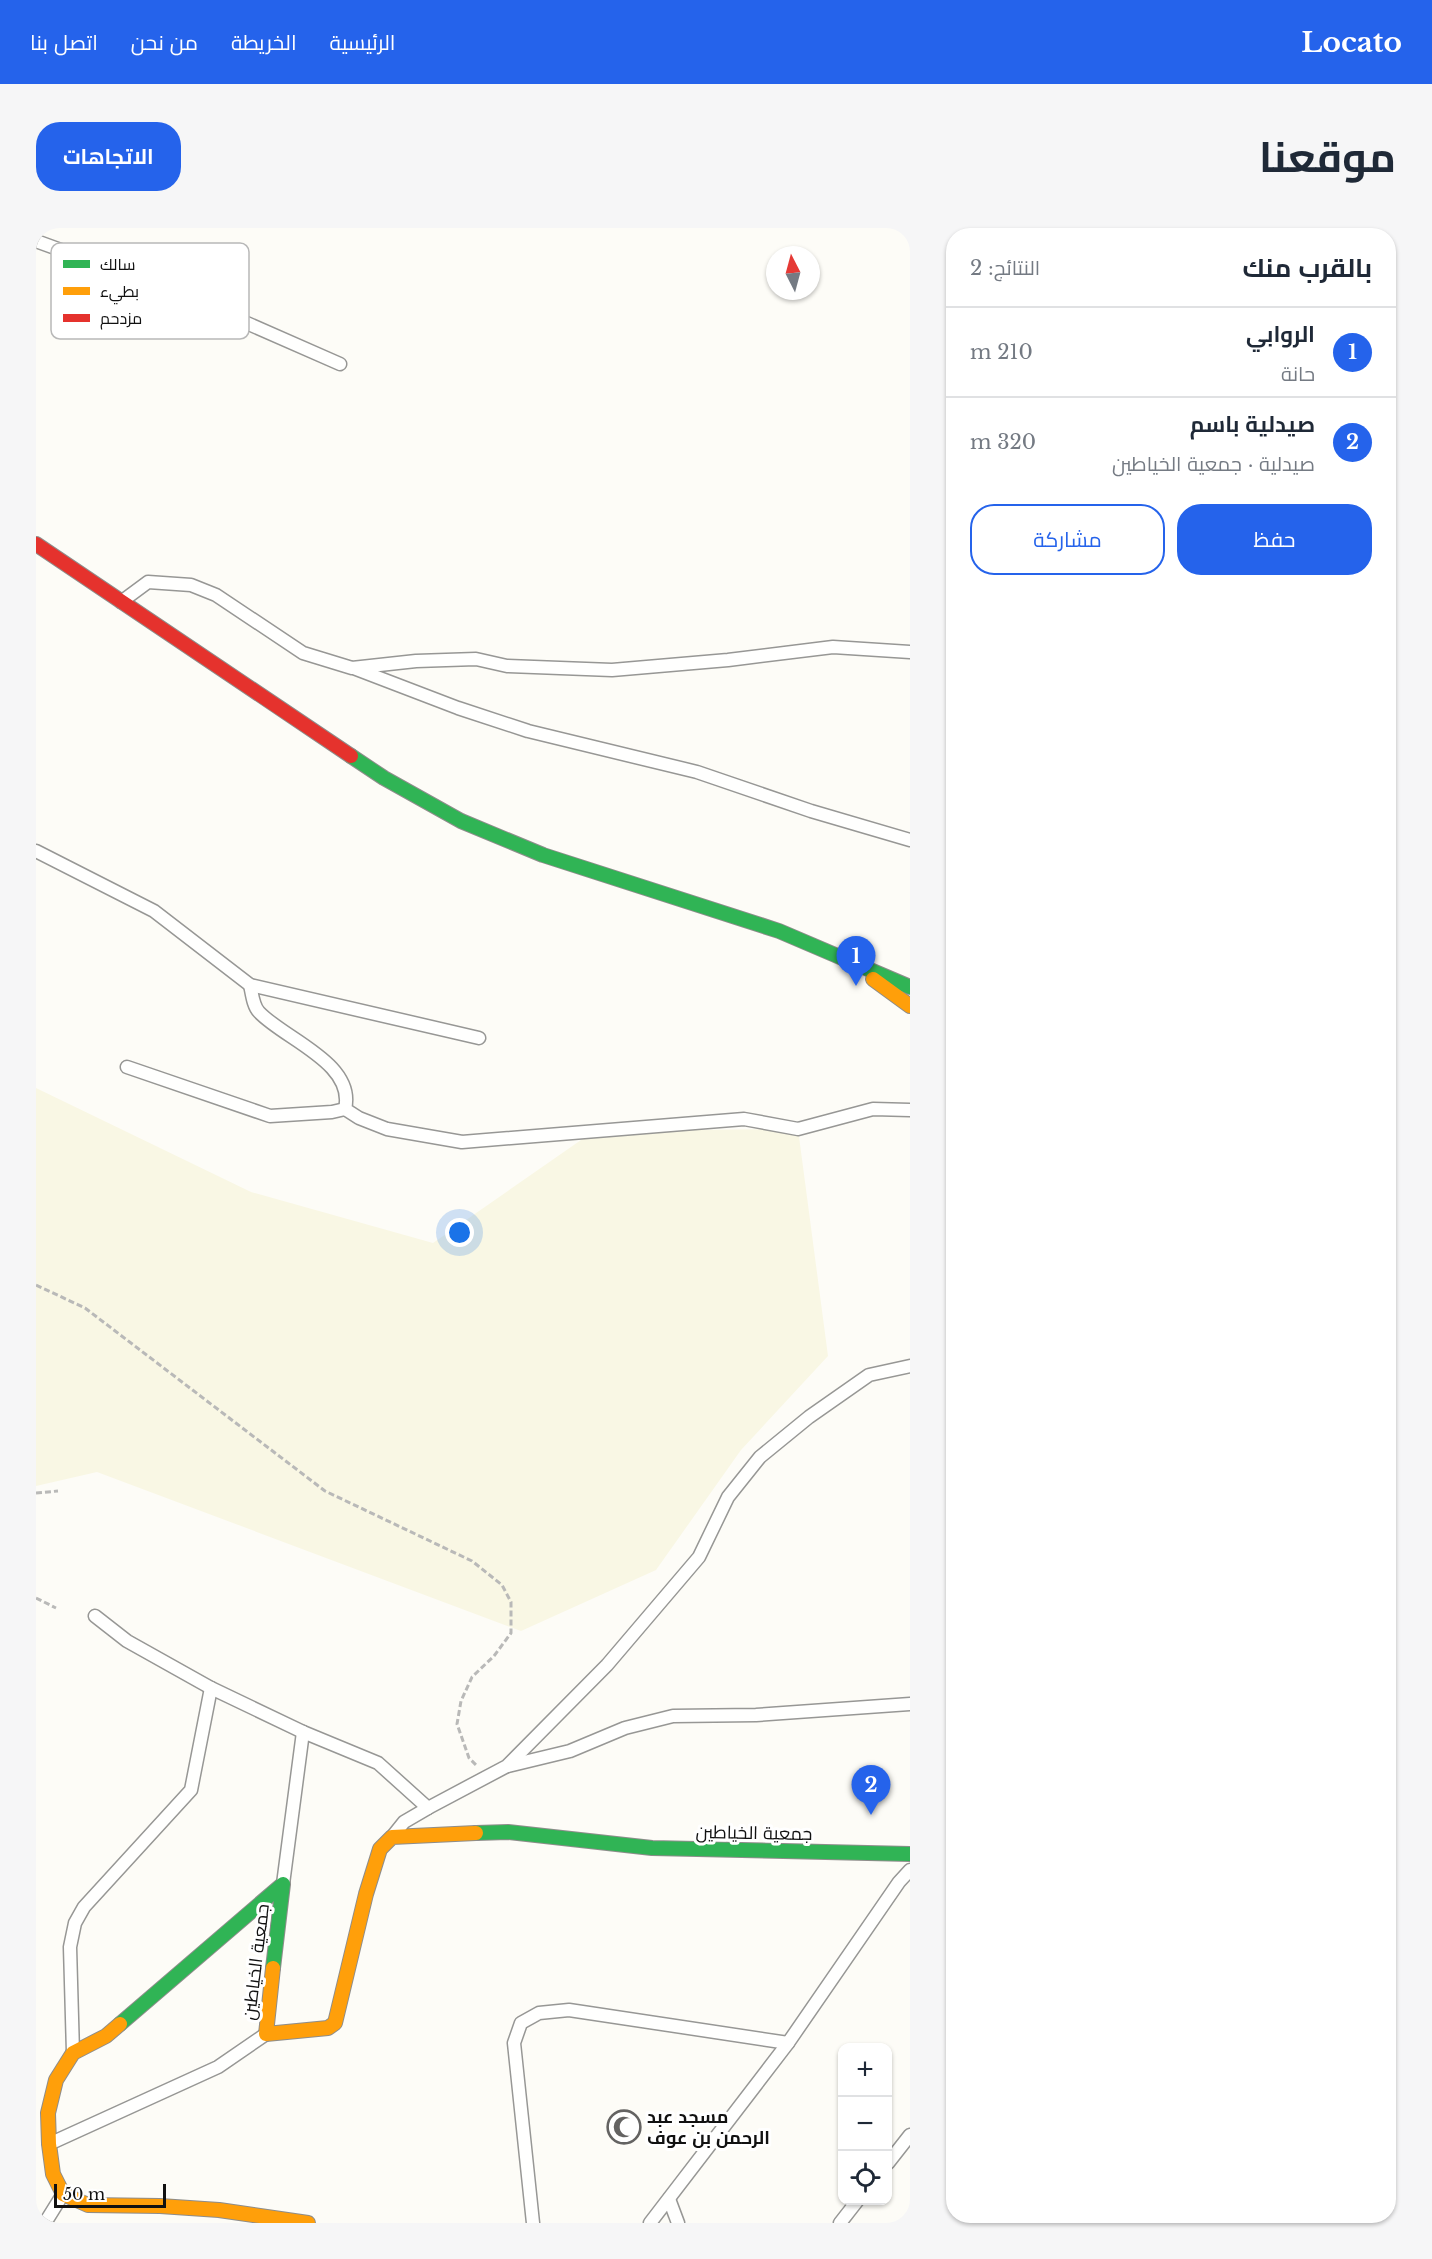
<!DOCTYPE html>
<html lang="ar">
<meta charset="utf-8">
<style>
:root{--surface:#fff;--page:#f6f6f7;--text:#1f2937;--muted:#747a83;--line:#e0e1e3;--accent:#2563eb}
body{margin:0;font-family:"Libre Baskerville",Cairo,serif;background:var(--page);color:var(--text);direction:rtl}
.controls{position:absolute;right:18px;bottom:18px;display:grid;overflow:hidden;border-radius:12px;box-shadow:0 2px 4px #0004}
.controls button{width:54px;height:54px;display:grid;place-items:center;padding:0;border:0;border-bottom:2px solid var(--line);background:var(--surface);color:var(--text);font:30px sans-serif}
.compass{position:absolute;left:730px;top:18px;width:54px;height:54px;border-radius:50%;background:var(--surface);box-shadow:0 2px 4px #0004;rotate:354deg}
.scale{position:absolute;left:18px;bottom:15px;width:112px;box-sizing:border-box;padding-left:6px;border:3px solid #111;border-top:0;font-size:16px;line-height:21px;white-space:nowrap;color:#111;-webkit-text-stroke:4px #fff;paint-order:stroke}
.you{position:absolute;left:424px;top:1005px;width:21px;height:21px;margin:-15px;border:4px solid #fff;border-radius:50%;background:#1a73e8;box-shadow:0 0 0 9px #1a73e833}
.badge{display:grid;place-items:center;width:39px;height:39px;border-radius:50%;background:var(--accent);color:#fff;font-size:20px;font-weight:700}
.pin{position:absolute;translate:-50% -50px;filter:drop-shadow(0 2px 3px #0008)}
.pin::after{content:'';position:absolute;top:32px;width:21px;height:18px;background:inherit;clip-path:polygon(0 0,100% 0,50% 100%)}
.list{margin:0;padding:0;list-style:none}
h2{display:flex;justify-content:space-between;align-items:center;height:78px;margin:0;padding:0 24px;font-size:26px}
h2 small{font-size:20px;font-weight:400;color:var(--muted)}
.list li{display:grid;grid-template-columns:39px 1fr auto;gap:18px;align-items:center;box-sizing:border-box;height:90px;padding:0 24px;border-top:2px solid var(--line)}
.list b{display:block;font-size:22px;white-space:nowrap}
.list p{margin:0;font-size:20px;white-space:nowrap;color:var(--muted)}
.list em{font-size:20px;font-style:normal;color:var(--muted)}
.actions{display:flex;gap:12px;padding:18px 24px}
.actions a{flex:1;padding:14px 0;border:2px solid var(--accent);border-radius:24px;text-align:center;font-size:21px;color:var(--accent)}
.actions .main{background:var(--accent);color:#fff}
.icon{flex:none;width:33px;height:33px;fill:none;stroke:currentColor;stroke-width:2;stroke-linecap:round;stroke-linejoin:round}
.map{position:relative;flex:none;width:874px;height:1995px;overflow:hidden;direction:ltr;border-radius:24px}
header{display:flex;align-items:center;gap:36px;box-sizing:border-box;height:84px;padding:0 30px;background:var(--accent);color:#fff}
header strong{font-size:28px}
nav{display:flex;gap:33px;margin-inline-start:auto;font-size:21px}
.intro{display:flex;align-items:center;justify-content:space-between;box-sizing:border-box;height:144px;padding:0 36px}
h1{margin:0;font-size:42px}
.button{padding:15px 27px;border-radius:24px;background:var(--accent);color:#fff;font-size:21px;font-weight:700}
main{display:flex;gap:36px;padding:0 36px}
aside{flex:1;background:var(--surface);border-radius:24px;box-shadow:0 2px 4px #0004}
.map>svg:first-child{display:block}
.farmland{fill:#f9f7e4}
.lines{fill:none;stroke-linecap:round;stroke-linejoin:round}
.street-casing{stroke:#979795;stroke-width:15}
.fast-casing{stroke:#8e8d8b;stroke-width:16}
.slow-casing{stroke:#8e8d8b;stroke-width:16}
.jam-casing{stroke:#8e8d8b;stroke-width:16}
.path{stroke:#b9b9b8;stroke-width:3;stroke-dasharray:6 3;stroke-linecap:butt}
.street{stroke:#fffffe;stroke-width:12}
.fast{stroke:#30b455;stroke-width:14}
.slow{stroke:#ff9f0a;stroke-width:14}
.jam{stroke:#e5322d;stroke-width:14}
.labels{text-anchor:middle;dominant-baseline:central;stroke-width:6;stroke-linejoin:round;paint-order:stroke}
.street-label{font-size:18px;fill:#111;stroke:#fff}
.poi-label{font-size:18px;font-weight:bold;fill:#111;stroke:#fff;text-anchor:start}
.key{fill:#fff;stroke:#b8b8b8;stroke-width:1.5}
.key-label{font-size:16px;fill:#111}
</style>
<header>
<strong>Locato</strong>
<nav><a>الرئيسية</a><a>الخريطة</a><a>من نحن</a><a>اتصل بنا</a></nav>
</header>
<div class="intro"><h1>موقعنا</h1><a class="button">الاتجاهات</a></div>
<main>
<aside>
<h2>بالقرب منك<small>النتائج: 2</small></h2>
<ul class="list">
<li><span class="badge">1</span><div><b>الروابي</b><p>حانة</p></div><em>210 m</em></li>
<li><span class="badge">2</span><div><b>صيدلية باسم</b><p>صيدلية · جمعية الخياطين</p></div><em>320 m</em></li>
</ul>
<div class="actions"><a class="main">حفظ</a><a>مشاركة</a></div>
</aside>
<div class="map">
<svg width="874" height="1995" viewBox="0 0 874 1995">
<rect width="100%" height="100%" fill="#fdfcf7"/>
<!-- farmland -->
<path class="farmland" d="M0,860L215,964L397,1015L558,903L762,901L792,1128L705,1222L620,1342L485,1403L61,1244L0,1258Z"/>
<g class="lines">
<!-- street casing -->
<g class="street-casing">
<g id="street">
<path d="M0,13L140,64L304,136"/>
<path d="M85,374L112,354L155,357L180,367L267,425L316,440L380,433L440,431L471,438L576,442L692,432L797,419L874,424"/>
<path d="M320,441L422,480L492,503L661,544L775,583L874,612"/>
<path d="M0,623L118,683L214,757L443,810"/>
<path d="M214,757C216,765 217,778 223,784C248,811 320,835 309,881L323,890L351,901L426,914L708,891L762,901L837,881L874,882"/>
<path d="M91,839L234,888L296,884L309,881"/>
<path d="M59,1388L91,1413L175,1460L267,1504"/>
<path d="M472,1538L534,1523L589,1500L637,1488L720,1487L874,1476"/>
<path d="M356,1609L368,1594L392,1580L471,1538L571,1437L663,1329L692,1269L724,1229L773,1189L833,1147L874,1138"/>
<path d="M247,1656L267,1504L342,1535L392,1580"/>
<path d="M37,1825L34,1719L39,1695L48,1679L155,1562L175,1460"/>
<path d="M13,1916L182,1839L230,1806"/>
<path d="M852,1935L874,1907"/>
<path d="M633,1971L642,1995"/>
<path d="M9,1995L27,1966"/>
<path d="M497,1995L478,1815L485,1795L503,1785L533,1782L752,1815"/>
<path d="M614,1995L752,1815L863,1654L874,1642"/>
<path d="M804,1995L822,1972"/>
</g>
</g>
<!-- fast casing -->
<g class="fast-casing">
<g id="fast">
<path d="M315,528L348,550L425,593L507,627L743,703L874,759"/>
<path d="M440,1605L472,1604L616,1620L874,1626"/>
<path d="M84,1796L247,1656L237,1740"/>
</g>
</g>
<!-- slow casing -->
<g class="slow-casing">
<g id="slow">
<path d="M837,751L874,778"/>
<path d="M237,1740L230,1806L292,1800L299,1795L330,1666L344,1621L356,1609L440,1605"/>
<path d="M84,1796L70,1808L37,1825L20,1852L12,1885L13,1916L17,1946L27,1966L52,1977L124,1978L183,1982L272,1995"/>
</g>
</g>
<!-- jam casing -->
<g class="jam-casing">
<path id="jam" d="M0,316L315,528"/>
</g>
<!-- path -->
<g class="path">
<path d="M0,1057L49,1080L289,1263L436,1333L466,1357L475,1374V1405L458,1428L436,1449L425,1473L421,1496L433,1530L442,1539"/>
<path d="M0,1265L22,1263"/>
<path d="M0,1370L20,1380"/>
</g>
<!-- street -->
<use href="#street" class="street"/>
<!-- fast -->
<use href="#fast" class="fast"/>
<!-- slow -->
<use href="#slow" class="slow"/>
<!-- jam -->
<use href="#jam" class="jam"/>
</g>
<!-- icons -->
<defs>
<g id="mosque-ring" transform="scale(1.725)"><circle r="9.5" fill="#fff" stroke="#646362" stroke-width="1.5"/><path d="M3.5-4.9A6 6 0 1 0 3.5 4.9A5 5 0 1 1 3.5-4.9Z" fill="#646362"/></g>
</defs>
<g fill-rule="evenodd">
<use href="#mosque-ring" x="588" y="1899"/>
</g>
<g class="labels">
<!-- street labels -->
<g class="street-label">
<text transform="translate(718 1605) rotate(1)">جمعية الخياطين</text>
<text transform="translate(220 1734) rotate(-83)">جمعية الخياطين</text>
</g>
<!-- poi labels -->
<g class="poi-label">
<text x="611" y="1889">مسجد عبد<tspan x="611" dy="21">الرحمن بن عوف</tspan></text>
</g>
</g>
<!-- legend -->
<rect x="15" y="15" width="198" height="96" rx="9" class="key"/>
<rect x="27" y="32" width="27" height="8" fill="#30b455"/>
<rect x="27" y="59" width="27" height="8" fill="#ff9f0a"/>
<rect x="27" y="86" width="27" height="8" fill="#e5322d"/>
<g class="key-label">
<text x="64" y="42">سالك</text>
<text x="64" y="69">بطيء</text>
<text x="64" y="96">مزدحم</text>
</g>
</svg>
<div class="controls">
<button>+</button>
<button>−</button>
<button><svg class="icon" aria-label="locate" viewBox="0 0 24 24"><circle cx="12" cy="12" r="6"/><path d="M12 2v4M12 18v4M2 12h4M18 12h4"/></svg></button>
</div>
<svg class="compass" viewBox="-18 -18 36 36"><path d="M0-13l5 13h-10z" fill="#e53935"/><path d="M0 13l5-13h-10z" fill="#747a83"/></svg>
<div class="scale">50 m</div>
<div class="you"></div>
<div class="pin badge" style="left:820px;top:758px">1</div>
<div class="pin badge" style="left:835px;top:1587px">2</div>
</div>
</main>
